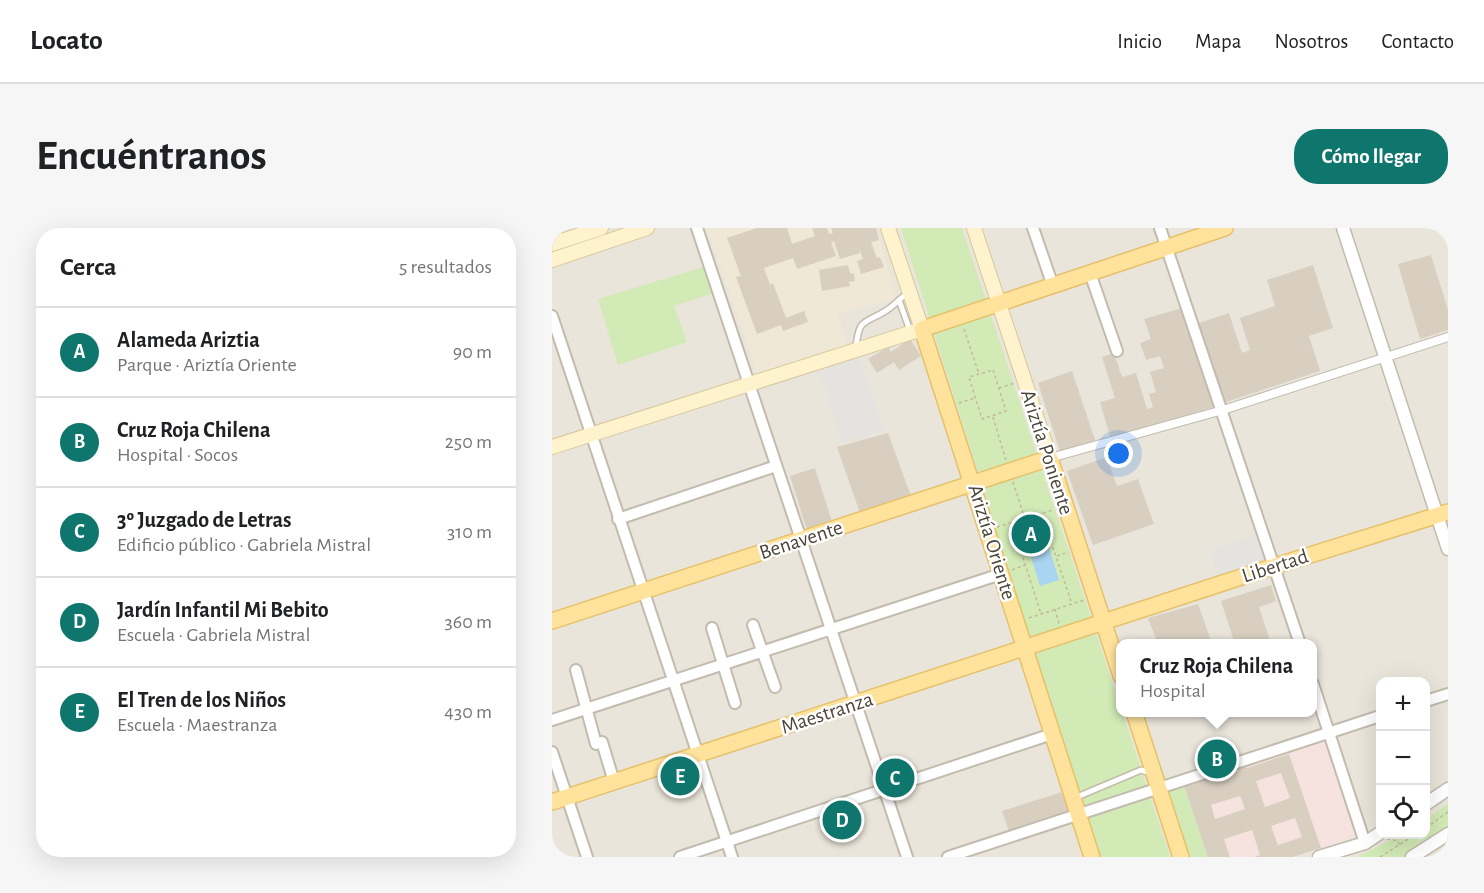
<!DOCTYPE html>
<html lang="es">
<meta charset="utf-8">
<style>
:root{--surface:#fff;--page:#f6f6f6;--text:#202124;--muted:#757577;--line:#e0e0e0;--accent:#0f766e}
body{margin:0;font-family:"Alegreya Sans",sans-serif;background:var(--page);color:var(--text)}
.controls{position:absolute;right:18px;bottom:18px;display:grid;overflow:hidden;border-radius:12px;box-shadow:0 6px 24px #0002}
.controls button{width:54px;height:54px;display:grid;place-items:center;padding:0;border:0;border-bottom:2px solid var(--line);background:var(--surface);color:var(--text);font:30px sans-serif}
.you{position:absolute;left:567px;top:226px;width:21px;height:21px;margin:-15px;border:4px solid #fff;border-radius:50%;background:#1a73e8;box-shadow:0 0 0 9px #1a73e833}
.badge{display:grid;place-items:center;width:39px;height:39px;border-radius:50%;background:var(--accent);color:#fff;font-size:20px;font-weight:700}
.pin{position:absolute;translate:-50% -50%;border:3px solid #fff;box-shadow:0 2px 6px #0006}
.popup{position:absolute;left:564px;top:411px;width:201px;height:78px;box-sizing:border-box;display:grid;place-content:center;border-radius:12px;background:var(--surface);filter:drop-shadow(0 2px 4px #0005);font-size:20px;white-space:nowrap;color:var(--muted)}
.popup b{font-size:22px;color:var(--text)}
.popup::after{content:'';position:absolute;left:50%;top:100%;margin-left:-12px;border:12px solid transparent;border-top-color:var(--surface)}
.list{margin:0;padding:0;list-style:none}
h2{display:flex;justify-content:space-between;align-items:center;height:78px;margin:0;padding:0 24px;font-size:26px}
h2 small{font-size:20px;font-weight:400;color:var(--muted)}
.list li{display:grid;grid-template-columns:39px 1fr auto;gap:18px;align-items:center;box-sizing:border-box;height:90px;padding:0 24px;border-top:2px solid var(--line)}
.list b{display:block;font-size:22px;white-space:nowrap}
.list p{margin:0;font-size:20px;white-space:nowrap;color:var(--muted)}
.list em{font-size:20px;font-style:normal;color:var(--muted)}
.icon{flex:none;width:33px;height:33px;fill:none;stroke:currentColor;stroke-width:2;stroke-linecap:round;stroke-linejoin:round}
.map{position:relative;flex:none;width:896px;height:629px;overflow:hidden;border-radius:24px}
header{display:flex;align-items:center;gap:36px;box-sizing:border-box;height:84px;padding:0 30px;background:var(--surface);border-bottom:2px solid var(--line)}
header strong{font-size:28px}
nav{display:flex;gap:33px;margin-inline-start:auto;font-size:21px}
.intro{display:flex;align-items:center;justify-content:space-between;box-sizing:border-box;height:144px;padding:0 36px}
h1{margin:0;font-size:42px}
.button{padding:15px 27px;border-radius:24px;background:var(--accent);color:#fff;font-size:21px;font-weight:700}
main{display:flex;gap:36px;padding:0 36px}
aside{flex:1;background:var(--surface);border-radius:24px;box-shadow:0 6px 24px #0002}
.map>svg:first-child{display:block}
.residential{fill:#eae5da;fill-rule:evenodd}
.education{fill:#efe8d6}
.medical{fill:#f6e3e0}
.green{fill:#d2eab5}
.parking{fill:#e5e3e0}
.water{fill:#a9d4f2}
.building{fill:#d8cfc1;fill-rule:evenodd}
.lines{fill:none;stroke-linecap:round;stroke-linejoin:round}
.service-casing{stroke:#c2bbae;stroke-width:8}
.pedestrian-casing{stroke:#c2bbae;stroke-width:10}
.minor-casing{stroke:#c2bbae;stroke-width:14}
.tertiary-casing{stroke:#c2bbae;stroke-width:15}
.secondary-casing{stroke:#d6c79b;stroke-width:16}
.primary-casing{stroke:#e6c16a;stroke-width:18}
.path{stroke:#c4b79f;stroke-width:1.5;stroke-dasharray:3 3;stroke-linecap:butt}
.service{stroke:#fff;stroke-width:5}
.pedestrian{stroke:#fff;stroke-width:8}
.minor{stroke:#fff;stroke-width:10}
.tertiary{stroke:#fff;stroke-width:12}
.secondary{stroke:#fff3cd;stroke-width:14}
.primary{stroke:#ffe39c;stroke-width:15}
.labels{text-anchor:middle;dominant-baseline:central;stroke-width:5;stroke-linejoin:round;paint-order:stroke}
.street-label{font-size:21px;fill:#4b4439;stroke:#fff}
</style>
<header>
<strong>Locato</strong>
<nav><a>Inicio</a><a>Mapa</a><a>Nosotros</a><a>Contacto</a></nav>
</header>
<div class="intro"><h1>Encuéntranos</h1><a class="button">Cómo llegar</a></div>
<main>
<aside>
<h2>Cerca<small>5 resultados</small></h2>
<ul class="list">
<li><span class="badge">A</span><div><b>Alameda Ariztia</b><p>Parque · Ariztía Oriente</p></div><em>90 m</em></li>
<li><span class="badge">B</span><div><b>Cruz Roja Chilena</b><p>Hospital · Socos</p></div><em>250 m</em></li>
<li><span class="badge">C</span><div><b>3º Juzgado de Letras</b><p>Edificio público · Gabriela Mistral</p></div><em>310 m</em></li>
<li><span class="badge">D</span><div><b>Jardín Infantil Mi Bebito</b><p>Escuela · Gabriela Mistral</p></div><em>360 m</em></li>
<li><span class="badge">E</span><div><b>El Tren de los Niños</b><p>Escuela · Maestranza</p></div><em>430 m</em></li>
</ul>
</aside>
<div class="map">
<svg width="896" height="629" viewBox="0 0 896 629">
<rect width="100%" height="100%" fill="#f6f3ec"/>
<!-- residential -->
<path class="residential" d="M0,0H896V629H0ZM569,416H761V484H569ZM828,454H874V606H828Z"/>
<!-- education -->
<path class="education" d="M155,0H324L345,70L286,85L296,121L206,148Z"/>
<!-- medical -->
<path class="medical" d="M772,511L804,608L741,629H656L632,557Z"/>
<!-- green -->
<g class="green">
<path d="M349,0H410L618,629H547Z"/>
<path d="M152,39L162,65L122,78L135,114L66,137L46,71Z"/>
<path d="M632,557L656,629H635L615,562Z"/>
<path d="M896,576V601L855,629H805L849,607L874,606V591Z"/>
</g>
<!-- parking -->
<g class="parking">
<path d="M307,127L332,203L290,215L267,139Z"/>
<path d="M704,307L714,335L666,350L658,322Z"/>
</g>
<!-- water -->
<path class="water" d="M494,310L507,352L488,358L475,316Z"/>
<!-- building -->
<g class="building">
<path d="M205,0H235L240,16L263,8L260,0H275L277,6L281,5L279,0H324L327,12L319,14L325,30L328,29L332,39L309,46L305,33L311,31L307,20L308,25L288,31L282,13L279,14L284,28L245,41L241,30L212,40L218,57L221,55L234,90L252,83L256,94L231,103L229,97L205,106L184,49L189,48L175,10Z"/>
<path d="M879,27L896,82V102L868,111L846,36Z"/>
<path d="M296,37L298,45L302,46L303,53L297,54L298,58L270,63L267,42Z"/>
<path d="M761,37L781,100L757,108L768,143L671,175L644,96L677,85L690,125L698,122L688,90L723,78L715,52Z"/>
<path d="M630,80L664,178L559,212L548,174L563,170L550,129L562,125L570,149L584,145L595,181L601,179L597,166L604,164L598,144L612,140L608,128L594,132L588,115L599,111L592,91Z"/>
<path d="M358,111L369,128L347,142L342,134L325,145L316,131L336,119L339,124Z"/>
<path d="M520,143L544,215L509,227L486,155Z"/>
<path d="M336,205L360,271L309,288L285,219Z"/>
<path d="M555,229L565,258L586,251L602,296L541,317L515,243Z"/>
<path d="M263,240L280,294L255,302L238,248Z"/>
<path d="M719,357L724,373L707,379L719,416H683L669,373Z"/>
<path d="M646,376L660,416H606L596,390Z"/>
<path d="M737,526L769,620L741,629H702L708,627L700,602L672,611L678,629H656L632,557L694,537L695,540ZM729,545L738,570L713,579L704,553ZM688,568L693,581L663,591L659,577ZM743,590L750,609L726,617L719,598Z"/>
<path d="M510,564L518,588L458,607L450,583Z"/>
</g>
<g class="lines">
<!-- service casing -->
<g class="service-casing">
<g id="service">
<path d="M347,72L357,100L360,101"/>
<path d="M304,119C307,91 311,96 332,84C341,79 347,71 356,65"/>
<path d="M525,569L589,542L599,545"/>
</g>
</g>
<!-- pedestrian casing -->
<g class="pedestrian-casing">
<path id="pedestrian" d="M498,230L671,182L896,109"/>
</g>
<!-- minor casing -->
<g class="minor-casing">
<g id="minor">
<path d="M145,0L355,629"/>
<path d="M481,0L501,58"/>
<path d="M608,0L748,416"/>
<path d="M538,45L565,123"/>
<path d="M0,88L180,629"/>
<path d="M66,291L224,238"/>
<path d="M201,397L223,459"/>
<path d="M160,400L183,475"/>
<path d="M24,442L44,516L50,514L62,554"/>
<path d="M761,456L813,615"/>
<path d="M874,473L896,466"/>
<path d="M0,492L449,346"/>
<path d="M0,524L35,629"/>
<path d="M128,629L500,506"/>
<path d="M396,629L828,488"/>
</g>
</g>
<!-- tertiary casing -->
<g class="tertiary-casing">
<g id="tertiary">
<path d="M791,0L896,321"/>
<path d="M874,576L896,561"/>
<path d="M767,629L813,615L828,605"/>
<path d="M860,629L896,606"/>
</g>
</g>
<!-- secondary casing -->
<g class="secondary-casing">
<g id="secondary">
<path d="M422,0L498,230"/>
<path d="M0,16L49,0"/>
<path d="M0,32L95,0"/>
<path d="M0,219L370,101L336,0"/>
</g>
</g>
<!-- primary casing -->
<g class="primary-casing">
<g id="primary">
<path d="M0,393L498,230L569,448"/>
<path d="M582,484L629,629"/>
<path d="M0,574L723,338L896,284"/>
<path d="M540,629L370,101L673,0"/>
</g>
</g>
<!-- path -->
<g class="path">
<path d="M412,101L427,146"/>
<path d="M441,142L454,183L430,191L417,149Z"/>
<path d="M447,160L463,155"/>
<path d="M407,175L423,170"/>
<path d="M441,189L454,233"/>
<path d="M461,254L473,291"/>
<path d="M489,285L520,376"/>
<path d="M460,295L489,386"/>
<path d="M445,299L501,282"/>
<path d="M505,328L517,324"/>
<path d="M460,342L473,337"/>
<path d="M503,381L507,396"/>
<path d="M477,390L532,372"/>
<path d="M874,600L896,584"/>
<path d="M835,611L846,613L847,617"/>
<path d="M828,629L864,606"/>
</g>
<!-- service -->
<use href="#service" class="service"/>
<!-- pedestrian -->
<use href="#pedestrian" class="pedestrian"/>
<!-- minor -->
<use href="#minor" class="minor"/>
<!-- tertiary -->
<use href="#tertiary" class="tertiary"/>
<!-- secondary -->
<use href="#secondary" class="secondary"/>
<!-- primary -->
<use href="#primary" class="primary"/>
</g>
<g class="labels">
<!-- street labels -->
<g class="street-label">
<text transform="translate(495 224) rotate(72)">Ariztía Poniente</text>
<text transform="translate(249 312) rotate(-18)">Benavente</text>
<text transform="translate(440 314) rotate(73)">Ariztía Oriente</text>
<text transform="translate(723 338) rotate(-18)">Libertad</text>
<text transform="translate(275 485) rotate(-18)">Maestranza</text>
</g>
</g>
</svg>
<div class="controls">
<button>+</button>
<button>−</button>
<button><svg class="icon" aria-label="locate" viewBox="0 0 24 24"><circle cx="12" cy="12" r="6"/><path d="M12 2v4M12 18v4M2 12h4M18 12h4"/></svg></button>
</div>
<div class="you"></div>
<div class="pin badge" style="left:479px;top:306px">A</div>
<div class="pin badge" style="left:665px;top:531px">B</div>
<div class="popup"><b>Cruz Roja Chilena</b>Hospital</div>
<div class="pin badge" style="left:343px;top:550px">C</div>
<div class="pin badge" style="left:290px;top:592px">D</div>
<div class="pin badge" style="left:128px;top:548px">E</div>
</div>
</main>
